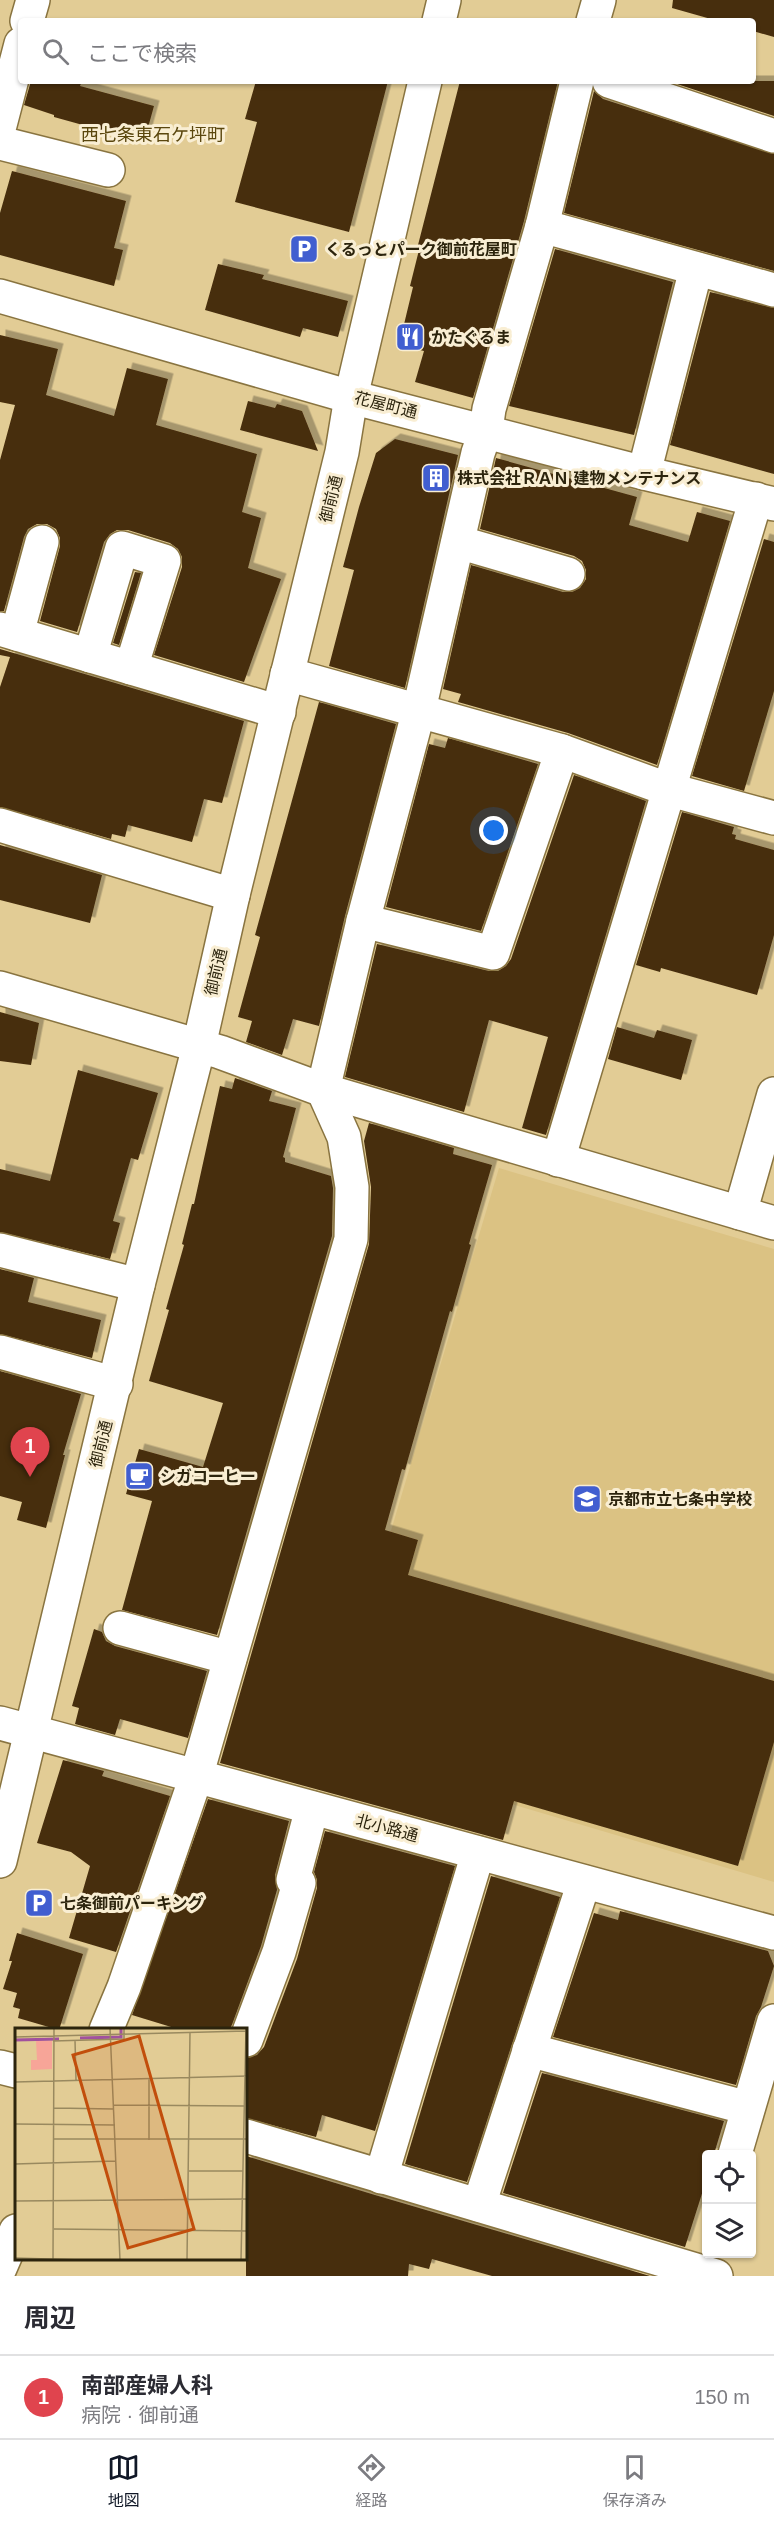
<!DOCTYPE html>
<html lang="ja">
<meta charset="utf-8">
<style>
:root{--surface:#fff;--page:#f7f7f7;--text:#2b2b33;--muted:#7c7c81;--line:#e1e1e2;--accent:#111827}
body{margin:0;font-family:Arial,"Noto Sans JP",sans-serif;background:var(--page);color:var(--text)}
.controls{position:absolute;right:18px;bottom:18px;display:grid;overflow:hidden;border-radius:6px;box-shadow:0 2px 4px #0004}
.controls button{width:54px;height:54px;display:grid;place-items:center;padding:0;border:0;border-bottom:2px solid var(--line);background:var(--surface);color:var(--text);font:30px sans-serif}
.you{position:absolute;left:494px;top:831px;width:21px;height:21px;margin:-15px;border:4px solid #fff;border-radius:50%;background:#1a73e8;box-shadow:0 0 0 9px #1a73e833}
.badge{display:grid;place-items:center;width:39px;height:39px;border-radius:50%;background:var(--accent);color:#fff;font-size:20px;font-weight:700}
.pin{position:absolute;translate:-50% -50px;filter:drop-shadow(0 2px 3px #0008)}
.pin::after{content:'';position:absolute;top:32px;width:21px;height:18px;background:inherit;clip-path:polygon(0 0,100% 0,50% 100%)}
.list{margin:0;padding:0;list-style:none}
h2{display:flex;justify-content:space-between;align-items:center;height:78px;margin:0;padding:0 24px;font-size:26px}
h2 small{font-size:20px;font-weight:400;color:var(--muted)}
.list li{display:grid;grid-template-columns:39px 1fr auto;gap:18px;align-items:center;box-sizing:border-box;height:84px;padding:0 24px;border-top:2px solid var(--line)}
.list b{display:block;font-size:22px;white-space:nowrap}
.list p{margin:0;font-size:20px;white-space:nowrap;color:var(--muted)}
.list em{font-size:20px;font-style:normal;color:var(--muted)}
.icon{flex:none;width:33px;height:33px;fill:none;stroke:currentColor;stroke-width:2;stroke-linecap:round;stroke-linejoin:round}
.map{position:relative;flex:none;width:774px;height:2276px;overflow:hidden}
.search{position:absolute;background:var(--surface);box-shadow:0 2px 4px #0004;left:18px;right:18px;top:18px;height:66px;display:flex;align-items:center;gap:15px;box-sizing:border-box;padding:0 21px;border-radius:6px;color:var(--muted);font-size:22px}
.sheet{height:162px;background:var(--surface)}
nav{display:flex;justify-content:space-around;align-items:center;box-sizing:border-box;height:84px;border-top:2px solid var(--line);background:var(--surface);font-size:16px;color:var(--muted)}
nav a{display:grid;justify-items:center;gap:3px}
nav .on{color:var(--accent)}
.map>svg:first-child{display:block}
.built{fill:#dbc283}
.building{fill:#462d0d;filter:url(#shadow)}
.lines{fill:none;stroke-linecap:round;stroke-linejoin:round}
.minor-casing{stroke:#897440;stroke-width:36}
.minor{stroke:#fff;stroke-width:33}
.labels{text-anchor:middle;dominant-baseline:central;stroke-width:6;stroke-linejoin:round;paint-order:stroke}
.poi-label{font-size:16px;font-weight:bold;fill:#2c240d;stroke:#f9eed3;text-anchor:start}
.street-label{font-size:16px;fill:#2c240d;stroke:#f9eed3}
.neighbourhood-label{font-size:18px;fill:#5a460d;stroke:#f9eed3}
.inset-river{fill:none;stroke:#a1519e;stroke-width:3}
.inset-road{fill:none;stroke:#99895f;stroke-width:1.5}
.view{fill:#c24e0c;fill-opacity:0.15;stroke:#c24e0c;stroke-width:3}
.inset-edge{fill:none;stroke:#2c240d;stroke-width:3}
</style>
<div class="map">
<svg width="774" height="2276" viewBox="0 0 774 2276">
<defs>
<filter id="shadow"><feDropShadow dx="5.5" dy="-5.5" stdDeviation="0" flood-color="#0004"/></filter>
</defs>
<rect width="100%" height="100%" fill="#e2cc95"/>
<!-- built -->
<path class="built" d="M499,1168L774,1249V1882L326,1749Z"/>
<!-- building -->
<g class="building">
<path d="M673,0H774V37L753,31V21H718L672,8Z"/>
<path d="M31,81H82L80,86L154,106L144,142L54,117V115L24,105Z"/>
<path d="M256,81H388L349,232L235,202L257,122L245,119Z"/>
<path d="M460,81H558L524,221L473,398L415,382L424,351L399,345L413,287L410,286L420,246L418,245Z"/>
<path d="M668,81H774V116Z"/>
<path d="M594,91L603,99L774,154V271L564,213Z"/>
<path d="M12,171L126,201L114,248L123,250L114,286L0,255V213Z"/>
<path d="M555,249L673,282L634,435L509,406Z"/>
<path d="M218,264L264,275L262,279L348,301L338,337L303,328L300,337L205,310Z"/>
<path d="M710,292L774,308V474L670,445Z"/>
<path d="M0,335L58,349L46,395L114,416L127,368L168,379L156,425L257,454L242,512L261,518L248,568L281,579L244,682L154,655L182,567V557L178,549L170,543L128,530H117L110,534L104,542L77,632L40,621L60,546V538L56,529L47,524H37L28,529L24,537L4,611H0V460L15,405L0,402Z"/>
<path d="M248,401L275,408L277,404L302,411L318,451L240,430Z"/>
<path d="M395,439L458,455L405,688L329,666L354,570L343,567L359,507L376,453Z"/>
<path d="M496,458L637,497L629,525L688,542L697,512L730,521L657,765L568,733L458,702L461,694L443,689L471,565L563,592H572L580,588L586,579V570L582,561L574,556L480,529Z"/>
<path d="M764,539L774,542V691L744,791L692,776Z"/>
<path d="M135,572L141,573L119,645L113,643Z"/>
<path d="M0,649L244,721L222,803L204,799L192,842L128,825L125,837L112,834L111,839L0,807V687L10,657L0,655Z"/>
<path d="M319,702L396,724L345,916L319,1026L293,1019L282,1055L246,1042L252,1021L238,1017L260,937L255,935Z"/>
<path d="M448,738L538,764L481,931L386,907L429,744L445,748Z"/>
<path d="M574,775L646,801L546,1135L522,1128L548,1037L489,1020L464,1112L345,1077L377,944L489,971H498L506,966L511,959Z"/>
<path d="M682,812L734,827L732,834L736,835L735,839L774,850V935L757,995L661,968L660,972L636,965Z"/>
<path d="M0,845L102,875L90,923L0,900Z"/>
<path d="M0,1012L39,1023L31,1065L0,1061Z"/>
<path d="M617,1027L654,1038L657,1030L692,1040L681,1080L608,1059Z"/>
<path d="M78,1070L158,1093L138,1160L131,1158L113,1221L120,1223L110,1259L0,1232V1169L50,1181Z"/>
<path d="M235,1078L272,1091L269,1101L296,1108L283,1157L285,1158V1162L331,1176L333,1188L332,1236L217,1635L122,1610L152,1501L126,1494L139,1449L203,1467L223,1403L149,1381L169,1310L166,1309L184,1245L182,1244L192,1204H194L220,1086L232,1089Z"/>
<path d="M369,1123L454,1148L453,1154L492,1165L469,1244L471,1245L452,1312L450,1311L405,1470L402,1469L385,1530L418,1540L408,1575L774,1681V1742L738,1866L514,1801L503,1840L220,1763L369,1244L371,1187L364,1141Z"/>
<path d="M0,1269L34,1278L28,1302L101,1320L92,1358L0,1334Z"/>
<path d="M0,1371L81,1394L63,1455H65L46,1528L17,1520L22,1502L0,1496Z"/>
<path d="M94,1629L102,1632L106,1641L115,1646L207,1671L188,1738L120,1719L115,1735L75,1724L79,1708L72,1706Z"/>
<path d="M63,1760L104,1771L102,1776L170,1796L116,1952L69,1938L90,1866L71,1852L37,1843Z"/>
<path d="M208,1799L289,1821L275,1875L277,1890L261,1946L230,2030H181L132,2015Z"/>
<path d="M325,1831L455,1866L375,2131L322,2115L316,2137L246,2118V2058L257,2055L264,2047L297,1959L317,1888V1880L314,1872Z"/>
<path d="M491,1876L560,1897L467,2182L405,2164Z"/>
<path d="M620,1911L768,1951L774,1966L761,2007L756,2016L736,2085L553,2037L594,1913L618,1920Z"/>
<path d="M17,1933L83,1954L59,2030L18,2018L20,2009L13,2007L17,1993L3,1989L12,1961H9Z"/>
<path d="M542,2073L724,2121L714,2154H706V2181L685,2247L503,2193Z"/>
<path d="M246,2156L375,2195L650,2276H492L432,2259L429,2269L409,2264L408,2276H246Z"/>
</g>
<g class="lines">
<!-- minor casing -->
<g class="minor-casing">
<g id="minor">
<path d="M27,21L33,0"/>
<path d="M439,21L444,0"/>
<path d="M593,21L599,0"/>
<path d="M609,81L774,136"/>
<path d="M0,125L21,44"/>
<path d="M0,143L108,170"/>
<path d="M542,226L774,290"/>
<path d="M0,296L351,397L644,473L774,504"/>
<path d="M644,473L696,269"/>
<path d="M458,542L568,574"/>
<path d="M0,629L279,712"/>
<path d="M17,634L42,542"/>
<path d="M90,656L122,548L164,561L131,668"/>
<path d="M287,674L562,751L667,789L774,818"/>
<path d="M0,825L233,895"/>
<path d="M363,921L493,953L562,751"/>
<path d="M0,988L220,1052L323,1090L774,1223"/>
<path d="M558,1160L756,499"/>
<path d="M740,1213L774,1094"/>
<path d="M0,1250L138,1285"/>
<path d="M0,1352L116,1384"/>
<path d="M120,1628L230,1658"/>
<path d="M0,1723L774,1933"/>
<path d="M0,1861L138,1285L199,1046L233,895L342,452L351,397L425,81"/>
<path d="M106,2030L124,1987L196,1777L351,1239L352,1187L344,1137L323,1090L363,921L419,710L478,453L486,430L489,409L542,226L577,81"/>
<path d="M246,2040L279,1952L299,1883L293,1880L312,1808"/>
<path d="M529,2050L748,2108"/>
<path d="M0,2067L16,2071"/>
<path d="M246,2136L716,2276"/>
<path d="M735,2154L774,2021"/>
<path d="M381,2177L478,1853"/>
<path d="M479,2205L584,1882"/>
<path d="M0,2268L16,2231"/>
</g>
</g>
<!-- minor -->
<use href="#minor" class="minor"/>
</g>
<!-- icons -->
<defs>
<g id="parking-square" transform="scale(1.5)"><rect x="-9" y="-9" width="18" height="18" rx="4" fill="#415ed0" stroke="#f9eed3"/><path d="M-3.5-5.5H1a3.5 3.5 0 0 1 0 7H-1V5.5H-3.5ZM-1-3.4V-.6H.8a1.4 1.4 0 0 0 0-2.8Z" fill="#fff"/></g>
<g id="restaurant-square" transform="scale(1.5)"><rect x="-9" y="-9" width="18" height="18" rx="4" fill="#415ed0" stroke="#f9eed3"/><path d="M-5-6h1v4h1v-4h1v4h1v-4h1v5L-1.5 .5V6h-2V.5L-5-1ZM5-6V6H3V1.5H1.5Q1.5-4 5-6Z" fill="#fff"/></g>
<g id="building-square" transform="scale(1.5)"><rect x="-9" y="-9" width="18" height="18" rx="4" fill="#415ed0" stroke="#f9eed3"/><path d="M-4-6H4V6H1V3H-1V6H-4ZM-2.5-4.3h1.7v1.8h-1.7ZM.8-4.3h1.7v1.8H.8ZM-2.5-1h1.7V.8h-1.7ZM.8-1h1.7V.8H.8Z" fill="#fff"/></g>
<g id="cafe-square" transform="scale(1.5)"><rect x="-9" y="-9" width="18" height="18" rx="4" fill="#415ed0" stroke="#f9eed3"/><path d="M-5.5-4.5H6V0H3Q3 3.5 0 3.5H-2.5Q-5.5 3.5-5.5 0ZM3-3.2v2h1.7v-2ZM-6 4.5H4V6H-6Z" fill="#fff"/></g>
<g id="school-square" transform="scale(1.5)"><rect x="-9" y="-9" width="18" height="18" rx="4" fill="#415ed0" stroke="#f9eed3"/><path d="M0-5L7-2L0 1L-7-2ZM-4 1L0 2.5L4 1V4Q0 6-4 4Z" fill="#fff"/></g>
</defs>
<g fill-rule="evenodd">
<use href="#parking-square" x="304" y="249"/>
<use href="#restaurant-square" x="410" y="337"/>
<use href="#building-square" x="436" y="478"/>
<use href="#cafe-square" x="139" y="1476"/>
<use href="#school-square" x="587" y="1499"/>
<use href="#parking-square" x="39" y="1903"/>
</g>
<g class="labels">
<!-- poi labels -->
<g class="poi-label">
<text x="325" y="249">くるっとパーク御前花屋町</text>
<text x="431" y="337">かたぐるま</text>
<text x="457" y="478">株式会社ＲＡＮ 建物メンテナンス</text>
<text x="160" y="1476">シガコーヒー</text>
<text x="608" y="1499">京都市立七条中学校</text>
<text x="60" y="1903">七条御前パーキング</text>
</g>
<!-- street labels -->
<g class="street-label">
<text transform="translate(386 405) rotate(14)">花屋町通</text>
<text transform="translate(331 499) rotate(-76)">御前通</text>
<text transform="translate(216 972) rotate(-77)">御前通</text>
<text transform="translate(101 1444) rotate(-76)">御前通</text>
<text transform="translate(387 1828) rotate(15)">北小路通</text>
</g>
<!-- neighbourhood labels -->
<g class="neighbourhood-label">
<text x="153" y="135">西七条東石ケ坪町</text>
</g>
</g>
<!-- overview -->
<g transform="translate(15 2028)">
<rect width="232" height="232" fill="#e2cc95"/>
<path d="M21,13H37V41L16,42V32H22Z" fill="#f7a598"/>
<path class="inset-river" d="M65,10L106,9V0M0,12L44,11"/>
<path class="inset-road" d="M95,0L105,232M0,9L231,3M60,12L61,52M38,13L109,11V0M0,54L233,48M99,77L229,78M39,80L99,81M0,96L100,97M39,111H233M134,112V51M0,136L101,133M174,143H228M0,173L233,171M39,201L233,203M0,230L68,232M38,231L39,0M172,232L175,4M226,232L231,0"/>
<path class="view" d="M124,8L179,201L113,220L58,27Z"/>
<rect width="232" height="232" class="inset-edge"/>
</g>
</svg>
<div class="controls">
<button><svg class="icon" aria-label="locate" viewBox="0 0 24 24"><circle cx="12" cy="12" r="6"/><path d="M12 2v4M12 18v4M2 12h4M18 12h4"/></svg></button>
<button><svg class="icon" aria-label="layers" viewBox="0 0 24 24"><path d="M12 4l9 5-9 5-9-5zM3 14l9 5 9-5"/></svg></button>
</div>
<div class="you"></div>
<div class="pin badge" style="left:30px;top:1477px;background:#e0444e">1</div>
<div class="search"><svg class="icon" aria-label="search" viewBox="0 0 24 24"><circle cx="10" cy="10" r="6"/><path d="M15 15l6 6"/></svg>ここで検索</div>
</div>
<section class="sheet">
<h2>周辺<small></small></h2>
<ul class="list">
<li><span class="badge" style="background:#e0444e">1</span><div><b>南部産婦人科</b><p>病院 · 御前通</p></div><em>150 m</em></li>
</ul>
</section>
<nav>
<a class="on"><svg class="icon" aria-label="map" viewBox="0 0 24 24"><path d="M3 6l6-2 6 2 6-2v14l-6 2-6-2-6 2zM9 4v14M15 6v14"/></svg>地図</a>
<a><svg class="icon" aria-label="directions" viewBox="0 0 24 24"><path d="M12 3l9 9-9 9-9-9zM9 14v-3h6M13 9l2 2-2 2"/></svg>経路</a>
<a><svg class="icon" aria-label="saved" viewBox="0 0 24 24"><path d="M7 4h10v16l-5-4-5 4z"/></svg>保存済み</a>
</nav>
